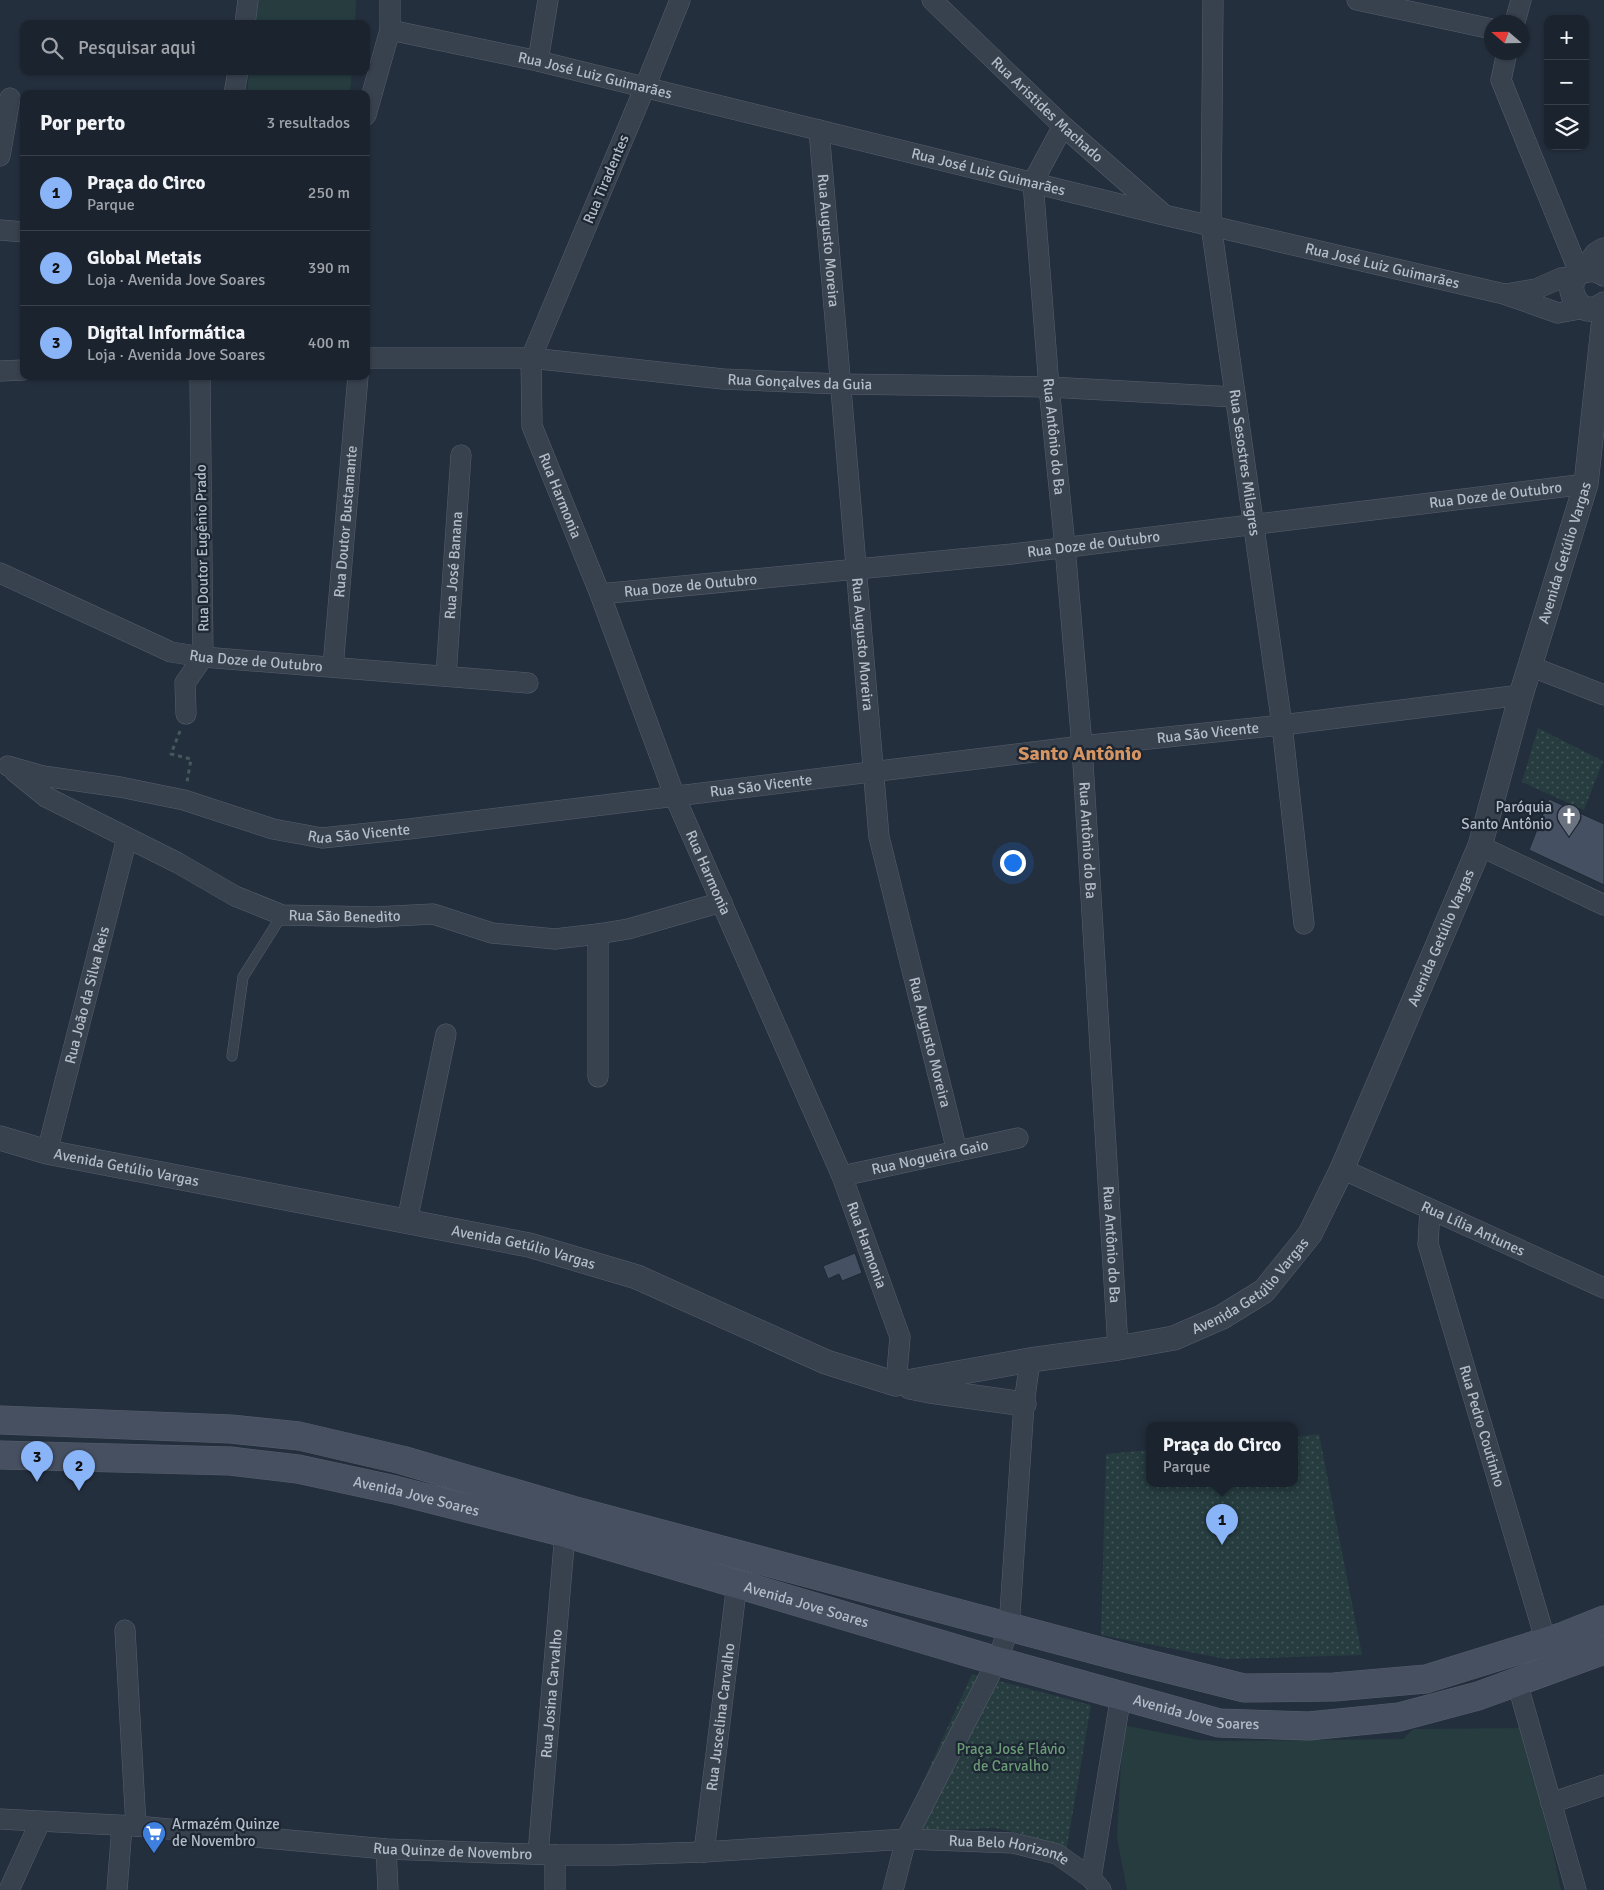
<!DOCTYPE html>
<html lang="pt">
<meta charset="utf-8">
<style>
:root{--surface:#1b232e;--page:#242b36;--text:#f1f3f6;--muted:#a0a4aa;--line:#39404a;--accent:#8ab4f8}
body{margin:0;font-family:Signika,sans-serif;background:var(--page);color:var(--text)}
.controls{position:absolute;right:15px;top:15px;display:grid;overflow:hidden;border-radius:10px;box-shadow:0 1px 4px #0004}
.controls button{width:45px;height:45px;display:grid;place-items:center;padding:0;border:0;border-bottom:1px solid var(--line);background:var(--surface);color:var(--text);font:25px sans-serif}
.compass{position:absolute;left:1484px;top:15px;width:45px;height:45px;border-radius:50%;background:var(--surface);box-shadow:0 1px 4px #0004;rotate:290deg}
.you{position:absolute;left:1012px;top:862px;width:18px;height:18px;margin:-12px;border:4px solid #fff;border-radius:50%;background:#1a73e8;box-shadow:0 0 0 8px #1a73e833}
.badge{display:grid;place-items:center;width:32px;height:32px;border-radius:50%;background:var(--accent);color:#111;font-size:16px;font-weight:700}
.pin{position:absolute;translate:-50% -41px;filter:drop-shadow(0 1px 2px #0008)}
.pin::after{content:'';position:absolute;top:26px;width:18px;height:15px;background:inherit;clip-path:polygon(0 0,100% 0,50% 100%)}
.popup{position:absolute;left:1146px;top:1422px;width:152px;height:65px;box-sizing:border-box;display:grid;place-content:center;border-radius:10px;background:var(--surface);filter:drop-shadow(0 1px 4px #0005);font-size:16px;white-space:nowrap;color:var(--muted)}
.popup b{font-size:19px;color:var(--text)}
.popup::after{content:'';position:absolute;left:50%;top:100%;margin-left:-10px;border:10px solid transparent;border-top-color:var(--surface)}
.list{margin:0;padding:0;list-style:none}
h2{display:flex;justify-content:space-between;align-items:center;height:65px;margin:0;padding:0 20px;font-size:21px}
h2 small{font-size:16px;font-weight:400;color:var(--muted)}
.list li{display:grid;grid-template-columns:32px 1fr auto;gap:15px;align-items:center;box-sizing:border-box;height:75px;padding:0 20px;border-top:1px solid var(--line)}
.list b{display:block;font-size:19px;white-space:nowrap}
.list p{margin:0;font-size:16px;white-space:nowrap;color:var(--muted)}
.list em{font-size:16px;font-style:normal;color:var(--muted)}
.icon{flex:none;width:28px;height:28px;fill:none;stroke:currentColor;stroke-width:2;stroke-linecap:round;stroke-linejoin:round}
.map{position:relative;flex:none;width:1604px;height:1890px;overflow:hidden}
.search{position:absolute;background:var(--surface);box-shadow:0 1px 4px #0004;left:20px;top:20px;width:350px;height:55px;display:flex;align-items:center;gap:12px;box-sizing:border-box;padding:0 18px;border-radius:10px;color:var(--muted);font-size:19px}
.panel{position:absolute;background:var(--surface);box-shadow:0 1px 4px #0004;left:20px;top:90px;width:350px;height:290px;border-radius:10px}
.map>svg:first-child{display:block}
.grass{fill:url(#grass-dots)}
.garden{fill:#263c3f}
.building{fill:#455162;stroke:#1f2835}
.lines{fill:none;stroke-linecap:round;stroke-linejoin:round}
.service-casing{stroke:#565f6c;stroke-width:11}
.minor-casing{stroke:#565f6c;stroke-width:21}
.tertiary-casing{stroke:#565f6c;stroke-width:25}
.secondary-casing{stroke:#565f6c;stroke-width:29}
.path{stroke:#44595c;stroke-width:3;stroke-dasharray:4 4;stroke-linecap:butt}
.service{stroke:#38414e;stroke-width:10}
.minor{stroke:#38414e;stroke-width:20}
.tertiary{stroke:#38414e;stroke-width:24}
.secondary{stroke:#465061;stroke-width:28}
.labels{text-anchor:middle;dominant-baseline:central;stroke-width:4.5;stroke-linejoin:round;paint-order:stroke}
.street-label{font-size:15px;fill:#b4bcc9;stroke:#1d2633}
.poi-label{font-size:15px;fill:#b4bcc9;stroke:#1d2633;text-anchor:end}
.park-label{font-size:15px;fill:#6b9a76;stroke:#1d2633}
.district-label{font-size:20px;font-weight:bold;fill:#d59563;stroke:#1d2633}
</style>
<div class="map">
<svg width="1604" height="1890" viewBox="0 0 1604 1890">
<defs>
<pattern id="grass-dots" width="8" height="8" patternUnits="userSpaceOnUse" patternTransform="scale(1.25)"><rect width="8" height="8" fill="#263c3f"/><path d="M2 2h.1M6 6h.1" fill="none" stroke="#435659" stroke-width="1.8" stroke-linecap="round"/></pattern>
</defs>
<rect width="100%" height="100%" fill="#242f3e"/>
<!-- grass -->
<g class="grass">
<path d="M1538,728L1603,761L1584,810L1522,782Z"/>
<path d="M1319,1434L1362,1655L1226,1659L1101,1635L1106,1454L1149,1450L1150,1484H1294L1295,1437Z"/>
<path d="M972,1674L1091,1705L1064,1864L1019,1833L995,1828L900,1832Z"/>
</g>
<!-- garden -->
<g class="garden">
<path d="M255,0H354L356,1L355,24H253Z"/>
<path d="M249,71H352L350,94H247Z"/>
<path d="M1123,1725L1199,1740L1222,1741L1403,1739L1413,1729L1527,1728L1561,1890H1127L1117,1838Z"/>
</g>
<!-- building -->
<g class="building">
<path d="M1549,799L1604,824V885L1529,850Z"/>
<path d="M855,1253L862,1273L842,1281L839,1274L828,1279L823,1266Z"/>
</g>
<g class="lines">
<!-- service casing -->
<g class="service-casing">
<path id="service" d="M232,1056L243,977L282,915"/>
</g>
<!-- minor casing -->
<g class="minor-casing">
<g id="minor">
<path id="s1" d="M680,0L645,87L531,358L532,426L600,594L675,797L842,1176L900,1337L896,1384"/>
<path id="s2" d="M932,0L1063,126L1162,213"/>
<path id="s3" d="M1213,0L1211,225L1282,725L1304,924"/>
<path d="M1357,0L1492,29"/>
<path d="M1515,22L1521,0"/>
<path d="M245,24L248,0"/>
<path id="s4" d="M390,30L538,61L1164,215L1504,294L1558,313L1585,308"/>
<path d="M1507,52L1501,80L1579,272"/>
<path d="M538,61L548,0"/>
<path d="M234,94L238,71"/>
<path d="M366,115L390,30V0"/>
<path id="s5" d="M1063,126L1033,182L1049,387L1065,547L1082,746L1118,1348"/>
<path id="s6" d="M819,130L879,837L957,1151"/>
<path d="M0,156L10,98"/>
<path d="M0,230L24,232"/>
<path d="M1506,294L1536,289L1561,278L1575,277"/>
<path id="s7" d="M366,358H531L723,379L840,384L1049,387L1235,397"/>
<path d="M0,371L24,370"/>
<path id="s8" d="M0,573L171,652L203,657L528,683"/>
<path id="s9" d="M600,594L1012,554L1586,484"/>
<path d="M1530,666L1604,695"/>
<path id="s10" d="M333,667L358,376"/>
<path id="s11" d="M446,676L461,455"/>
<path d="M186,714L185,683L203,657L200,376"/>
<path id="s12" d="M8,766L43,776L120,787L184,800L273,829L322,838L409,829L1082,746L1282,725L1521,695"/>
<path id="s13" d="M14,771L46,797L178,863L235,896L282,915L375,917L433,914L492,933L555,939L598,934L628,929L722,902"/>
<path d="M1480,846L1604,905"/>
<path d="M598,934V1077"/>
<path id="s14" d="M47,1152L127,838"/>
<path id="s15" d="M1342,1169L1604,1288"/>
<path id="s16" d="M842,1176L1018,1138"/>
<path id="s17" d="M1430,1209L1428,1244L1546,1642"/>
<path d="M407,1221L446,1034"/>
<path d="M125,1630L136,1826"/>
<path d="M1517,1682L1576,1890"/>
<path d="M1551,1803L1604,1785"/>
<path id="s18" d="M0,1819L136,1826L386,1849L555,1855H613L704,1852L906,1839L1013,1843L1057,1854L1091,1878L1101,1890"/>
<path d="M386,1849L388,1890"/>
<path id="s19" d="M704,1852L737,1583"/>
<path id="s20" d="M538,1854L565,1533"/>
<path d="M555,1855V1890"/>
<path d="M1091,1878L1121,1695"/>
<path d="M9,1890L40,1822"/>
<path d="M117,1890L122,1826"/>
<path d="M893,1890L906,1839L997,1661L1009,1628L1024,1404L1030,1360"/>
</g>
</g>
<!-- tertiary casing -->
<g class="tertiary-casing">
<g id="tertiary">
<path d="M1585,270L1597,254L1604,250"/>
<path d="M1604,274C1600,271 1595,269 1589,270C1557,271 1574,326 1604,304"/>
<path id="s21" d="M0,1138L47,1152L529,1245L637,1277L826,1362L896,1384L1030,1360L1118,1348L1174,1338L1222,1317L1264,1291L1310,1234L1342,1169L1480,846L1521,695L1586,484L1604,318"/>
<path d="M910,1387L930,1391L1024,1404"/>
</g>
</g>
<!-- secondary casing -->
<g class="secondary-casing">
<g id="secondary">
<path d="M0,1420L231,1429L299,1436L402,1460L572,1510L1133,1660L1244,1688L1334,1687L1426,1679L1564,1636L1604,1620"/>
<path id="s22" d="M0,1455L230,1461L298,1469L395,1490L565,1533L997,1661L1219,1723L1309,1726L1399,1717L1478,1696L1604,1650"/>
</g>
</g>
<!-- path -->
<path class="path" d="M180,731L171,754L191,759L187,782"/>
<!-- service -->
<use href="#service" class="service"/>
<!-- minor -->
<use href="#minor" class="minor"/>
<!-- tertiary -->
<use href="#tertiary" class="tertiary"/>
<!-- secondary -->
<use href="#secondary" class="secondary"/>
</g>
<!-- icons -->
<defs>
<g id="church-pin" transform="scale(1.25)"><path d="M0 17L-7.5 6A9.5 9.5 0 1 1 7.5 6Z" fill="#6b7280" stroke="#1d2633"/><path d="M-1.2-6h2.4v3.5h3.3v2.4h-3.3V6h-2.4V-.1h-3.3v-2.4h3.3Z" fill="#fff"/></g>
<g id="supermarket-pin" transform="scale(1.25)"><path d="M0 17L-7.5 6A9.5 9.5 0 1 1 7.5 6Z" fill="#3f7fe0" stroke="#1d2633"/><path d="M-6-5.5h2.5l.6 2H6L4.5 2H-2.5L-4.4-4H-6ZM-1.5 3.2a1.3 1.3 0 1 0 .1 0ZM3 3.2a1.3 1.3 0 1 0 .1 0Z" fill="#fff"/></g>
</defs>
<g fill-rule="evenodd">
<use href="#church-pin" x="1569" y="816"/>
<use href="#supermarket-pin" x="154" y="1833"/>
</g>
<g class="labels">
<!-- street labels -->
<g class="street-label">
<text stroke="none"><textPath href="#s4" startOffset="210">Rua José Luiz Guimarães</textPath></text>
<text stroke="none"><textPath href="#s2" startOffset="159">Rua Aristides Machado</textPath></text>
<text stroke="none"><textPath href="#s4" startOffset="615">Rua José Luiz Guimarães</textPath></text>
<text transform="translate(606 179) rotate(-67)">Rua Tiradentes</text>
<text stroke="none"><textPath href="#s6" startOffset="111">Rua Augusto Moreira</textPath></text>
<text stroke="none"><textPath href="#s4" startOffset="1020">Rua José Luiz Guimarães</textPath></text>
<text stroke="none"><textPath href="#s7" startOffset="435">Rua Gonçalves da Guia</textPath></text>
<text stroke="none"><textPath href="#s5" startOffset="319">Rua Antônio do Ba</textPath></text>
<text stroke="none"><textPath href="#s3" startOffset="465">Rua Sesostres Milagres</textPath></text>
<text stroke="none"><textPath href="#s9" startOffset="901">Rua Doze de Outubro</textPath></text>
<text stroke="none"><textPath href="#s1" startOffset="531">Rua Harmonia</textPath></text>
<text stroke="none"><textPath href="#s10" startOffset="146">Rua Doutor Bustamante</textPath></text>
<text stroke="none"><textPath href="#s9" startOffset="496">Rua Doze de Outubro</textPath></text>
<text transform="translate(202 548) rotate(-91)">Rua Doutor Eugênio Prado</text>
<text stroke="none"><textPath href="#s21" startOffset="2119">Avenida Getúlio Vargas</textPath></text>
<text stroke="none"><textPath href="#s11" startOffset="111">Rua José Banana</textPath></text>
<text stroke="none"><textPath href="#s9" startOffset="91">Rua Doze de Outubro</textPath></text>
<text stroke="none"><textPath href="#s6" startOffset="516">Rua Augusto Moreira</textPath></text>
<text stroke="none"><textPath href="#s8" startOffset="274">Rua Doze de Outubro</textPath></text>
<text stroke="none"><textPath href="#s12" startOffset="1215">Rua São Vicente</textPath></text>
<text stroke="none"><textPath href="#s12" startOffset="765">Rua São Vicente</textPath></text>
<text stroke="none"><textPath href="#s12" startOffset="360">Rua São Vicente</textPath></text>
<text stroke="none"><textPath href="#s5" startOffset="724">Rua Antônio do Ba</textPath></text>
<text stroke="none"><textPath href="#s1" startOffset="936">Rua Harmonia</textPath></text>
<text stroke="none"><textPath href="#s13" startOffset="368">Rua São Benedito</textPath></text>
<text stroke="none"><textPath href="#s21" startOffset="1714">Avenida Getúlio Vargas</textPath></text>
<text stroke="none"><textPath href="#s14" startOffset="162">Rua João da Silva Reis</textPath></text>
<text stroke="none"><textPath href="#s6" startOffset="921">Rua Augusto Moreira</textPath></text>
<text stroke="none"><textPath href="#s16" startOffset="90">Rua Nogueira Gaio</textPath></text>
<text stroke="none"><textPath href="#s21" startOffset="130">Avenida Getúlio Vargas</textPath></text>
<text stroke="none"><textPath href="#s15" startOffset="144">Rua Lília Antunes</textPath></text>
<text stroke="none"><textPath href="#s5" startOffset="1129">Rua Antônio do Ba</textPath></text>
<text stroke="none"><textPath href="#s1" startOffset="1341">Rua Harmonia</textPath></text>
<text stroke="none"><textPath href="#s21" startOffset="535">Avenida Getúlio Vargas</textPath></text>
<text stroke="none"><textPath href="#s21" startOffset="1309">Avenida Getúlio Vargas</textPath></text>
<text stroke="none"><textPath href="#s17" startOffset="225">Rua Pedro Coutinho</textPath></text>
<text stroke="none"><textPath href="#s22" startOffset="420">Avenida Jove Soares</textPath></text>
<text stroke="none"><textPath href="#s22" startOffset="825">Avenida Jove Soares</textPath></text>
<text stroke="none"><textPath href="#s20" startOffset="161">Rua Josina Carvalho</textPath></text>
<text stroke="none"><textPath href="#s22" startOffset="1230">Avenida Jove Soares</textPath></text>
<text stroke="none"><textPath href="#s19" startOffset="136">Rua Juscelina Carvalho</textPath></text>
<text stroke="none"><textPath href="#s18" startOffset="454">Rua Quinze de Novembro</textPath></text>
<text stroke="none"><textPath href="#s18" startOffset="1012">Rua Belo Horizonte</textPath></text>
</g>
<!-- poi labels -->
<g class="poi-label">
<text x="1552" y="807">Paróquia<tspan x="1552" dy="17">Santo Antônio</tspan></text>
<text x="172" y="1824" text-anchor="start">Armazém Quinze<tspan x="172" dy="17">de Novembro</tspan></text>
</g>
<!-- park labels -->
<g class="park-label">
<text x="1011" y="1749">Praça José Flávio<tspan x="1011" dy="17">de Carvalho</tspan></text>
</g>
<!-- district labels -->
<g class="district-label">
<text x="1080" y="753">Santo Antônio</text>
</g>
</g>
</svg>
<div class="controls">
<button>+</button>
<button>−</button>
<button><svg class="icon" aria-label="layers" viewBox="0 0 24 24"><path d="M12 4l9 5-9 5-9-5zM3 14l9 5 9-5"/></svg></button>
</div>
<svg class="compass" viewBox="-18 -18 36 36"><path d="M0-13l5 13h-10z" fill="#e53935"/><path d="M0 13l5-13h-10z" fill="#a0a4aa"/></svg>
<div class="you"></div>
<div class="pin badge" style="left:1222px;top:1545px">1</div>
<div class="popup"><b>Praça do Circo</b>Parque</div>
<div class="pin badge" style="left:79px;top:1491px">2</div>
<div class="pin badge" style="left:37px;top:1482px">3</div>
<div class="search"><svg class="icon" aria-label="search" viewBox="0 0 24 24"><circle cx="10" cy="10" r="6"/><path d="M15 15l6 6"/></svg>Pesquisar aqui</div>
<section class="panel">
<h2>Por perto<small>3 resultados</small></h2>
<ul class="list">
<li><span class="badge">1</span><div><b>Praça do Circo</b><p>Parque</p></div><em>250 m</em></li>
<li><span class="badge">2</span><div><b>Global Metais</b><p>Loja · Avenida Jove Soares</p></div><em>390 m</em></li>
<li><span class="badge">3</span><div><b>Digital Informática</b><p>Loja · Avenida Jove Soares</p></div><em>400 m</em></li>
</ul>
</section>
</div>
